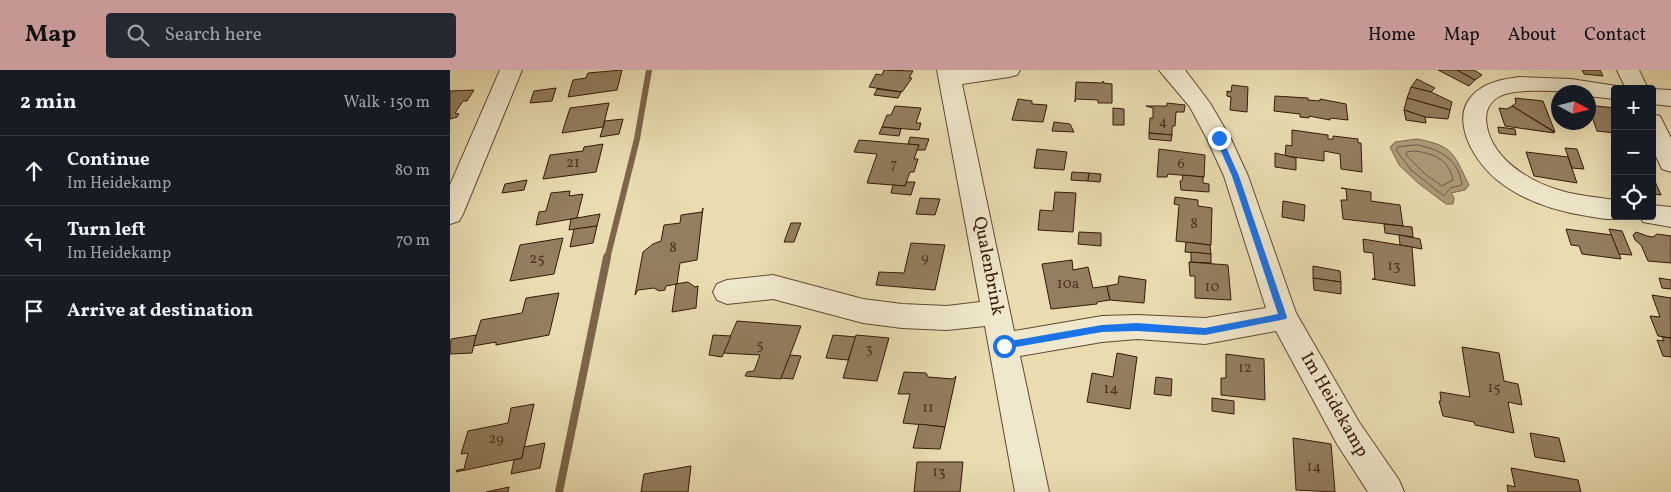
<!DOCTYPE html>
<meta charset="utf-8">
<style>
:root{--surface:#171b24;--page:#242831;--text:#f1f3f6;--muted:#9ea1a6;--line:#363941;--accent:#c59692}
body{margin:0;font-family:Vollkorn,serif;background:var(--page);color:var(--text)}
.controls{position:absolute;right:15px;top:15px;display:grid;overflow:hidden;border-radius:5px;box-shadow:0 5px 20px #0002}
.controls button{width:45px;height:45px;display:grid;place-items:center;padding:0;border:0;border-bottom:1px solid var(--line);background:var(--surface);color:var(--text);font:25px sans-serif}
.compass{position:absolute;left:1101px;top:15px;width:45px;height:45px;border-radius:50%;background:var(--surface);box-shadow:0 5px 20px #0002;rotate:97deg}
.stop{position:absolute;width:15px;height:15px;margin:-11px;border:4px solid #1a73e8;border-radius:50%;background:#fff}
.stop.end{background:#1a73e8;border-color:#fff;box-shadow:0 1px 5px #0008}
.list{margin:0;padding:0;list-style:none}
h2{display:flex;justify-content:space-between;align-items:center;height:65px;margin:0;padding:0 20px;font-size:21px}
h2 small{font-size:16px;font-weight:400;color:var(--muted)}
.list li{display:grid;grid-template-columns:32px 1fr auto;gap:15px;align-items:center;box-sizing:border-box;height:70px;padding:0 20px;border-top:1px solid var(--line)}
.list b{display:block;font-size:19px;white-space:nowrap}
.list p{margin:0;font-size:16px;white-space:nowrap;color:var(--muted)}
.list em{font-size:16px;font-style:normal;color:var(--muted)}
.icon{flex:none;width:28px;height:28px;fill:none;stroke:currentColor;stroke-width:2;stroke-linecap:round;stroke-linejoin:round}
.map{position:relative;flex:none;width:1221px;height:422px;overflow:hidden}
header{display:flex;align-items:center;gap:30px;box-sizing:border-box;height:70px;padding:0 25px;background:var(--accent);color:#111}
header strong{font-size:24px}
nav{display:flex;gap:28px;margin-inline-start:auto;font-size:18px}
.search{width:350px;height:45px;background:var(--page);display:flex;align-items:center;gap:12px;box-sizing:border-box;padding:0 18px;border-radius:5px;color:var(--muted);font-size:19px}
main{display:flex}
aside{flex:1;background:var(--surface)}
.map>svg:first-child{display:block}
.water{fill:#ab9977;stroke:#7c654a}
.lines{fill:none;stroke-linecap:round;stroke-linejoin:round}
.shore{stroke:#70583f;stroke-width:1}
.stream-far1{stroke:#7c654a;stroke-width:6}
.stream{stroke:#7c654a;stroke-width:8}
.building{fill:#937e5f;stroke:#361807}
.minor-casing{stroke:#624931;stroke-width:2}
.minor{fill:#f0e8cc;fill-rule:evenodd}
.route{fill:#1a73e8}
.labels{text-anchor:middle;dominant-baseline:central;stroke-width:4;stroke-linejoin:round;paint-order:stroke}
.number-label{font-size:15px;fill:#4d321d}
.street-label{font-size:18px;fill:#361807;stroke:#f0e8cc}
</style>
<header>
<strong>Map</strong>
<div class="search"><svg class="icon" aria-label="search" viewBox="0 0 24 24"><circle cx="10" cy="10" r="6"/><path d="M15 15l6 6"/></svg>Search here</div>
<nav><a>Home</a><a>Map</a><a>About</a><a>Contact</a></nav>
</header>
<main>
<aside>
<h2>2 min<small>Walk · 150 m</small></h2>
<ul class="list">
<li><svg class="icon" aria-label="ahead" viewBox="0 0 24 24"><path d="M12 20V5M6 11l6-6 6 6"/></svg><div><b>Continue</b><p>Im Heidekamp</p></div><em>80 m</em></li>
<li><svg class="icon" aria-label="left" viewBox="0 0 24 24"><path d="M17 20v-9H6M10 6l-5 5 5 5"/></svg><div><b>Turn left</b><p>Im Heidekamp</p></div><em>70 m</em></li>
<li><svg class="icon" aria-label="arrive" viewBox="0 0 24 24"><path d="M6 21V4h12l-3 4 3 4H6"/></svg><div><b>Arrive at destination</b></div></li>
</ul>
</aside>
<div class="map">
<svg width="1221" height="422" viewBox="0 0 1221 422">
<rect width="100%" height="100%" fill="#e8dcb0"/>
<filter id="stains"><feTurbulence type="fractalNoise" baseFrequency=".004" numOctaves="4"/><feColorMatrix values="0 0 0 0 .2 0 0 0 0 .09 0 0 0 0 .02 0 0 0 .5 -.17"/></filter>
<radialGradient id="worn" r=".72"><stop offset=".6" stop-color="#630" stop-opacity="0"/><stop offset="1" stop-color="#630" stop-opacity=".3"/></radialGradient>
<!-- water -->
<path class="water" d="M967,69C1004,76 1003,83 1019,115L1015,120L1001,123L1004,128L1003,134H996L968,113L949,95L940,77L945,72Z"/>
<g class="lines">
<!-- shore -->
<g class="shore">
<path d="M967,75C990,79 1009,90 1012,115L1000,118L994,126L961,100L946,80L948,77Z"/>
<path d="M966,81C985,84 999,90 1003,110L992,116L975,104L956,85L957,82Z"/>
</g>
<!-- stream-far1 -->
<path class="stream-far1" d="M157,189L187,69L199,0"/>
<!-- stream -->
<path class="stream" d="M109,422L157,187"/>
</g>
<!-- building -->
<g class="building">
<path d="M172,0L167,20L118,27L123,10L136,8L138,3Z"/>
<path d="M434,0L463,1L459,8H462L452,22L419,17L426,4L432,5Z"/>
<path d="M988,0H1007L1025,10L1019,16Z"/>
<path d="M1007,0H1024L1032,5L1025,10Z"/>
<path d="M1132,0H1150L1153,6L1134,4Z"/>
<path d="M967,9L985,18L981,22L961,17Z"/>
<path d="M653,11L654,13L662,14V33H648V30L626,29L625,32L626,12L653,13Z"/>
<path d="M782,15L798,17L797,42L780,40L781,27L777,26V21L781,22Z"/>
<path d="M961,17L981,22L1002,32L1000,40L957,28Z"/>
<path d="M106,18L102,31L80,33L84,21Z"/>
<path d="M427,19L451,22L448,28L424,25Z"/>
<path d="M24,20L17,31H13L5,43L9,44L7,47L0,49V21Z"/>
<path d="M825,26L858,28V30L870,31V29L896,34L898,50L880,48V50L859,46V48L850,47V44L824,41Z"/>
<path d="M957,28L1000,40L998,49L975,47L954,40Z"/>
<path d="M1065,28L1093,31L1105,62L1062,36L1066,33Z"/>
<path d="M568,29L582,31V34L597,35L593,52L562,50Z"/>
<path d="M159,33L153,57L112,63L120,38Z"/>
<path d="M717,33L735,35L734,42H726L725,56H722V65L699,63L700,48H703V38L696,36H717Z"/>
<path d="M1138,35L1165,38V63L1147,61Z"/>
<path d="M445,36L471,38L466,53H471L469,60L432,57L437,45H441Z"/>
<path d="M1062,36L1104,62V63L1055,56L1049,38L1057,39Z"/>
<path d="M663,38L674,39V55H663Z"/>
<path d="M954,40L975,47L976,53L956,50Z"/>
<path d="M173,49L169,64L150,67L155,51Z"/>
<path d="M604,52L620,54L624,62L602,61Z"/>
<path d="M432,57L451,59L449,66L429,64Z"/>
<path d="M1048,57L1065,59L1066,65L1049,63Z"/>
<path d="M842,60L878,65V69H883V66L908,69V73H911L912,102L891,99L890,84L874,81V91L835,86L836,75L842,76Z"/>
<path d="M699,63L722,65L721,71L699,69Z"/>
<path d="M460,67L479,69L475,80H467L469,75L458,74Z"/>
<path d="M409,70L469,75L464,89H468L464,102H460L455,116L417,113L427,84L404,82Z"/>
<path d="M153,74L146,102L93,109L100,85L133,81L134,77Z"/>
<path d="M1115,78L1127,79L1134,99L1122,98Z"/>
<path d="M587,79L617,82L614,100L584,98Z"/>
<path d="M709,79L755,85L754,107L718,104L717,107H707Z"/>
<path d="M1076,82L1118,87L1127,113L1084,106Z"/>
<path d="M825,83L846,88V100L825,97Z"/>
<path d="M622,102L639,103L638,111L621,110Z"/>
<path d="M639,103L651,104L650,112L638,111Z"/>
<path d="M733,105L753,107V113L759,114V122L731,120L730,111H732Z"/>
<path d="M1202,109H1204L1211,125L1202,124Z"/>
<path d="M77,110L74,120L52,123L55,114Z"/>
<path d="M457,112H465L461,125L441,123L443,115L455,116Z"/>
<path d="M891,118L921,122V131L950,135L953,156L893,149L891,130H897L896,119Z"/>
<path d="M120,121L119,126L133,124L127,148L86,155L89,142L96,141L101,123Z"/>
<path d="M605,122L626,123L623,162L588,160L590,140L603,141Z"/>
<path d="M725,127L748,130V136L762,138L761,175L726,171L729,135L724,134Z"/>
<path d="M470,128L490,129L485,145L466,144Z"/>
<path d="M833,131L855,135L854,151L832,147Z"/>
<path d="M253,138L247,190L230,193L227,214L216,216L215,220L209,221L204,218L188,220L185,225L193,182L203,174L211,171L214,155L230,153L231,145L252,142Z"/>
<path d="M150,144L147,156L119,160L121,149Z"/>
<path d="M341,153H351L344,172H334Z"/>
<path d="M934,154L962,157L963,167L935,163Z"/>
<path d="M147,156L143,173L120,177L124,159Z"/>
<path d="M1116,159L1162,165L1171,189L1132,184L1129,176L1121,175Z"/>
<path d="M1159,159L1172,161L1182,185L1169,184Z"/>
<path d="M629,162L651,163V176L628,174Z"/>
<path d="M1186,162L1197,166L1203,167L1207,164L1221,166V193L1198,191L1191,175L1185,170L1183,165Z"/>
<path d="M949,165L970,169L972,179L950,175Z"/>
<path d="M113,168L104,204L60,211L70,175Z"/>
<path d="M913,169L962,177L965,216L922,209H925L923,183L914,182Z"/>
<path d="M736,172L760,175L761,184L735,182Z"/>
<path d="M461,173L495,175L485,220L426,215L429,202L454,203Z"/>
<path d="M741,182L761,184V193L741,192Z"/>
<path d="M622,190L623,200L638,197L643,218L657,216L660,230L647,232V234L601,239L592,194Z"/>
<path d="M739,192L778,195L781,230L745,228V206H740Z"/>
<path d="M863,196L890,201L891,212L863,208Z"/>
<path d="M669,206L696,210L694,233L660,230L657,216L668,214Z"/>
<path d="M863,208L891,212V224L864,220Z"/>
<path d="M1209,208L1221,210V219L1212,218Z"/>
<path d="M238,212L245,217L248,216L246,238L222,242L226,214Z"/>
<path d="M109,223L99,265L46,275V272L23,276L31,250L72,243L76,228Z"/>
<path d="M1202,225L1221,228V268L1208,266L1200,246L1210,247Z"/>
<path d="M287,251L351,256L331,309L295,306L297,302L304,301L310,285L273,283Z"/>
<path d="M26,265L22,283L0,284L1,269Z"/>
<path d="M263,265L281,266L272,287L259,285Z"/>
<path d="M383,265L406,267L398,290L376,288Z"/>
<path d="M406,265L439,268L427,311L393,308Z"/>
<path d="M1212,267L1221,268V287L1213,286L1207,270L1214,271Z"/>
<path d="M1012,277L1049,283L1054,311L1068,314L1072,335L1058,332L1064,363L1025,355L1024,352L993,346L989,331H991L990,322L1020,327Z"/>
<path d="M667,283L687,287L680,339L637,332L642,303L663,307Z"/>
<path d="M776,284L814,289L815,330L771,325V308H776Z"/>
<path d="M340,285L351,286L343,309L331,308Z"/>
<path d="M454,302L476,303L478,307L503,309L506,306L495,357L453,353L460,324H448Z"/>
<path d="M706,307L722,309L721,326L704,324Z"/>
<path d="M762,328L784,331V344L762,341Z"/>
<path d="M84,334L72,388L6,402L7,400L14,399L18,383L11,384L18,361L58,353L61,338Z"/>
<path d="M469,354L495,357L490,379L463,378Z"/>
<path d="M1080,363L1109,368L1115,392L1085,387Z"/>
<path d="M843,368L881,374L885,422L846,420Z"/>
<path d="M95,373L90,398L61,404L64,390L72,388L74,377Z"/>
<path d="M467,392H513L510,422H464Z"/>
<path d="M241,396L238,422H191L194,404Z"/>
<path d="M1061,398L1128,410L1131,422H1058L1057,415L1065,417Z"/>
<path d="M59,417L58,422H36Z"/>
</g>
<g class="lines">
<!-- minor casing -->
<g class="minor-casing">
<g id="minor">
<path d="M50,0H72L13,144L9,151L0,154V115Z"/>
<path d="M487,0H570L567,5L559,7L512,14L564,261L652,246L687,245L755,248L816,238L774,106L757,69L740,37L709,0H735L760,33L781,69L798,106L846,243L909,352L949,410L954,422H918L887,374L826,261L755,274L687,269L652,272L570,286L599,422H565L535,256L497,260L452,258L413,253L323,229L277,234L267,230L263,222L267,214L277,210L323,205L413,229L452,234L497,236L530,232Z"/>
<path d="M1167,0H1189L1198,19H1176Z"/>
<path d="M1069,7L1121,9L1173,17L1174,19H1165V29L1138,26V22C1116,22 1074,18 1055,24C1043,28 1036,37 1036,49C1038,87 1079,112 1112,121C1129,126 1147,127 1165,130V146L1174,147C1162,151 1149,148 1137,146C1105,141 1071,130 1046,109C1022,89 995,42 1030,19C1041,11 1056,9 1069,7Z"/>
<path d="M1201,19H1202L1221,20V36L1202,34Z"/>
<path d="M1202,44L1210,46L1221,68V102L1212,99L1202,78Z"/>
<path d="M1202,135L1221,137V157L1193,152L1190,146H1202Z"/>
</g>
</g>
<!-- minor -->
<use href="#minor" class="minor"/>
</g>
<!-- route -->
<path class="route" d="M769,66L772,68L789,106L837,247L836,249L755,265L687,261L652,262L554,279L551,278V273L554,272L652,255L687,253L755,258L828,244L782,106L765,68Z"/>
<g class="labels">
<!-- number labels -->
<g class="number-label">
<text x="713" y="52">4</text>
<text x="123" y="93">21</text>
<text x="444" y="94">7</text>
<text x="731" y="94">6</text>
<text x="744" y="154">8</text>
<text x="223" y="178">8</text>
<text x="475" y="188">9</text>
<text x="87" y="189">25</text>
<text x="944" y="196">13</text>
<text x="618" y="214">10a</text>
<text x="762" y="217">10</text>
<text x="310" y="275">5</text>
<text x="419" y="279">3</text>
<text x="795" y="298">12</text>
<text x="1044" y="318">15</text>
<text x="661" y="319">14</text>
<text x="478" y="338">11</text>
<text x="46" y="369">29</text>
<text x="864" y="397">14</text>
<text x="489" y="402">13</text>
</g>
<!-- street labels -->
<g class="street-label">
<text transform="translate(538 196) rotate(79)">Qualenbrink</text>
<text transform="translate(884 335) rotate(60)">Im Heidekamp</text>
</g>
</g>
<rect width="100%" height="100%" filter="url(#stains)"/>
<rect width="100%" height="100%" fill="url(#worn)"/>
</svg>
<div class="controls">
<button>+</button>
<button>−</button>
<button><svg class="icon" aria-label="locate" viewBox="0 0 24 24"><circle cx="12" cy="12" r="6"/><path d="M12 2v4M12 18v4M2 12h4M18 12h4"/></svg></button>
</div>
<svg class="compass" viewBox="-18 -18 36 36"><path d="M0-13l5 13h-10z" fill="#e53935"/><path d="M0 13l5-13h-10z" fill="#9ea1a6"/></svg>
<div class="stop" style="left:554px;top:276px"></div>
<div class="stop end" style="left:769px;top:68px"></div>
</div>
</main>
